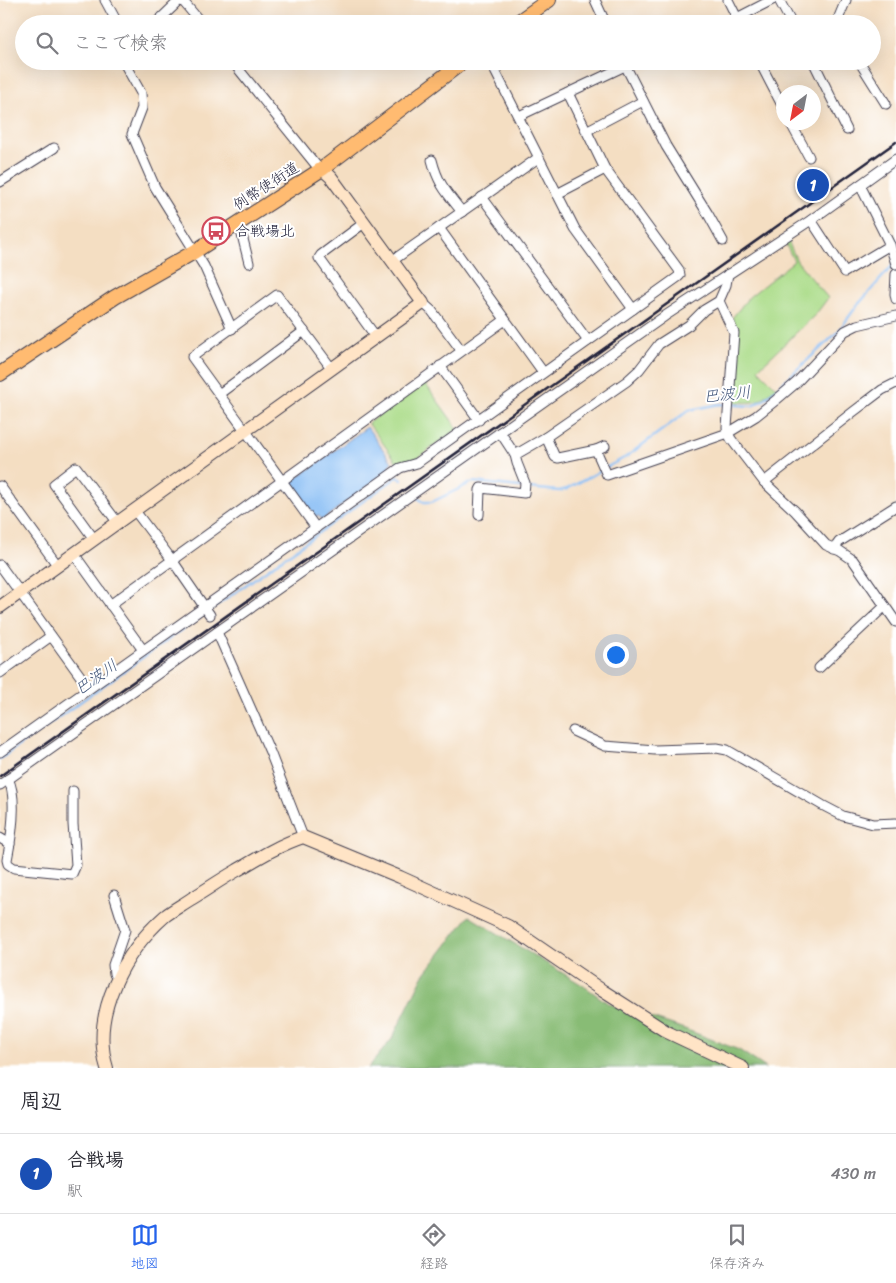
<!DOCTYPE html>
<html lang="ja">
<meta charset="utf-8">
<style>
:root{--surface:#fff;--page:#f2f2f3;--text:#2b2b33;--muted:#7c7c81;--line:#e1e1e2;--accent:#2563eb}
body{margin:0;font-family:Sriracha,"Klee One",sans-serif;background:var(--page);color:var(--text)}
.compass{position:absolute;left:776px;top:85px;width:45px;height:45px;border-radius:50%;background:var(--surface);box-shadow:0 5px 20px #0002;rotate:212deg}
.you{position:absolute;left:615px;top:654px;width:18px;height:18px;margin:-12px;border:4px solid #fff;border-radius:50%;background:#1a73e8;box-shadow:0 0 0 8px #1a73e833}
.badge{display:grid;place-items:center;width:32px;height:32px;border-radius:50%;background:var(--accent);color:#fff;font-size:16px;font-weight:700}
.pin{position:absolute;translate:-50% -50%;border:2px solid #fff;box-shadow:0 1px 5px #0006}
.list{margin:0;padding:0;list-style:none}
h2{display:flex;justify-content:space-between;align-items:center;height:65px;margin:0;padding:0 20px;font-size:21px}
h2 small{font-size:16px;font-weight:400;color:var(--muted)}
.list li{display:grid;grid-template-columns:32px 1fr auto;gap:15px;align-items:center;box-sizing:border-box;height:80px;padding:0 20px;border-top:1px solid var(--line)}
.list b{display:block;font-size:19px;white-space:nowrap}
.list p{margin:0;font-size:16px;white-space:nowrap;color:var(--muted)}
.list em{font-size:16px;font-style:normal;color:var(--muted)}
.icon{flex:none;width:28px;height:28px;fill:none;stroke:currentColor;stroke-width:2;stroke-linecap:round;stroke-linejoin:round}
.map{position:relative;flex:none;width:896px;height:1068px;overflow:hidden}
.search{position:absolute;background:var(--surface);box-shadow:0 5px 20px #0002;left:15px;right:15px;top:15px;height:55px;display:flex;align-items:center;gap:12px;box-sizing:border-box;padding:0 18px;border-radius:28px;color:var(--muted);font-size:19px}
.sheet{height:145px;background:var(--surface)}
nav{display:flex;justify-content:space-around;align-items:center;box-sizing:border-box;height:70px;border-top:1px solid var(--line);background:var(--surface);font-size:14px;color:var(--muted)}
nav a{display:grid;justify-items:center;gap:2px}
nav .on{color:var(--accent)}
.map>svg:first-child{display:block}
.green{fill:#abdc89;stroke:#667f62}
.forest{fill:#88bc75;stroke:#556f58}
.water{fill:#84bbf4;stroke:#536e98}
.lines{fill:none;stroke-linecap:round;stroke-linejoin:round}
.stream{stroke:#84bbf4;stroke-width:2.5}
.street-casing{stroke:#423e4f;stroke-width:11}
.secondary-casing{stroke:#423e4f;stroke-width:14}
.primary-casing{stroke:#423e4f;stroke-width:16}
.street{stroke:#fff;stroke-width:9}
.secondary{stroke:#ffe4c6;stroke-width:12}
.primary{stroke:#ffbb71;stroke-width:14}
.rail{stroke:#22223b;stroke-width:2.5}
.labels{text-anchor:middle;dominant-baseline:central;stroke-width:4;stroke-linejoin:round;paint-order:stroke}
.street-label{font-size:15px;fill:#22223b;stroke:#fff}
.poi-label{font-size:15px;fill:#22223b;stroke:#fff;text-anchor:start}
.water-label{font-size:16px;font-style:italic;fill:#44587c;stroke:#fff}
</style>
<div class="map">
<svg width="896" height="1068" viewBox="0 0 896 1068">
<rect width="100%" height="100%" fill="#fff"/>
<filter id="ink" filterUnits="userSpaceOnUse"><feTurbulence type="fractalNoise" baseFrequency=".02" numOctaves="2"/><feDisplacementMap in="SourceGraphic" scale="10" xChannelSelector="R" yChannelSelector="G"/><feConvolveMatrix kernelMatrix="1 2 1 2 8 2 1 2 1" color-interpolation-filters="sRGB"/></filter>
<filter id="wash" filterUnits="userSpaceOnUse"><feTurbulence type="fractalNoise" baseFrequency=".0096" numOctaves="4" result="noise"/><feDisplacementMap in="SourceGraphic" scale="20" xChannelSelector="R" yChannelSelector="G"/><feGaussianBlur stdDeviation="1.12" result="paint"/><feColorMatrix in="noise" values="0 0 0 0 0 0 0 0 0 0 0 0 0 0 0 0 0 1.4 0 .05"/><feComposite in="paint" operator="in"/></filter>
<g filter="url(#wash)">
<rect width="100%" height="100%" fill="#f4dec2"/>
<!-- green -->
<g class="green">
<path d="M788,241L797,261L828,298L816,314L758,369L776,387C758,404 757,403 733,402L737,328L732,318L749,297L794,261L785,243Z"/>
<path d="M424,382L458,429L416,459L399,465L368,423Z"/>
</g>
<!-- forest -->
<path class="forest" d="M469,916L584,986L609,1004L682,1028L739,1050L766,1068H368L392,1039L423,976Z"/>
<!-- water -->
<path class="water" d="M367,427L392,462L389,465L391,469L322,520L318,515L314,518L292,486L294,480Z"/>
<g class="lines">
<!-- stream -->
<g class="stream">
<path d="M607,467L626,457L689,410L720,404L752,406L764,400L838,332L856,307L893,265"/>
<path d="M529,488L559,491L567,489L602,470"/>
<path d="M416,497L424,502H432L473,482L521,487"/>
<path d="M212,609L397,477L400,478L402,480"/>
<path d="M0,759L204,614"/>
</g>
</g>
</g>
<g filter="url(#ink)">
<g class="lines">
<!-- street casing -->
<g class="street-casing">
<g id="street">
<path d="M105,0L118,24"/>
<path d="M182,0L202,24"/>
<path d="M595,0L606,24"/>
<path d="M728,0L740,24"/>
<path d="M779,0L792,24"/>
<path d="M737,18L772,0"/>
<path d="M156,23L180,0"/>
<path d="M836,24L846,0"/>
<path d="M123,61L141,93L142,108L132,134L155,187L204,266L232,329"/>
<path d="M232,61L316,165L322,169"/>
<path d="M490,61L575,229L633,309"/>
<path d="M623,61L666,146L708,214L723,241"/>
<path d="M759,61L784,109"/>
<path d="M813,61L847,130"/>
<path d="M859,61L886,104"/>
<path d="M519,116L625,66"/>
<path d="M790,122L809,157"/>
<path d="M586,131L643,101"/>
<path d="M432,160C438,184 447,193 462,212"/>
<path d="M0,182L54,148"/>
<path d="M860,185L890,245L896,264"/>
<path d="M557,194L605,169"/>
<path d="M482,197L588,341"/>
<path d="M811,220L845,272L890,245"/>
<path d="M239,223L249,263"/>
<path d="M364,223L321,255L319,258L376,337"/>
<path d="M439,228L543,372"/>
<path d="M392,261L538,158"/>
<path d="M896,274L895,294L896,299"/>
<path d="M719,301L734,333L727,427L728,433L731,439L764,482L795,511L826,545L840,551L853,560L896,622"/>
<path d="M423,303L432,311L461,350"/>
<path d="M440,366L479,420"/>
<path d="M219,394L304,331"/>
<path d="M500,432L515,455L546,437L627,381L639,370L659,344L689,325L704,310L719,301L726,285L728,274"/>
<path d="M546,437L555,457L558,458L596,450L605,446"/>
<path d="M596,450L607,475L728,433L756,416L776,400L796,383L845,331L857,325L896,316"/>
<path d="M764,482L853,412L882,390L896,383"/>
<path d="M0,486L58,566"/>
<path d="M135,511L172,560L210,615"/>
<path d="M479,515L480,490L481,488L524,493L525,483L517,463L515,455"/>
<path d="M316,528L192,357L277,295L332,369"/>
<path d="M94,539L54,484L76,467L118,523"/>
<path d="M834,549L839,542L896,506"/>
<path d="M74,554L143,650"/>
<path d="M0,565L89,688"/>
<path d="M110,605L505,320"/>
<path d="M217,632L270,752L303,837"/>
<path d="M819,668L885,606"/>
<path d="M0,673L51,636"/>
<path d="M573,731L605,746L655,750L717,748L727,750L822,805L843,816L873,824L896,823"/>
<path d="M0,752L400,468L417,463L678,277L680,275L679,270L605,169L568,93"/>
<path d="M8,779C18,797 11,840 7,860L8,864L14,868L72,874L76,865L73,824V791"/>
<path d="M0,785L665,316L811,220L896,159"/>
<path d="M0,838L10,844"/>
<path d="M114,895L125,930L113,965L114,974L119,977"/>
</g>
</g>
<!-- secondary casing -->
<g class="secondary-casing">
<g id="secondary">
<path d="M0,607L423,303L331,177L322,169"/>
<path d="M107,1068C90,1014 125,951 165,916C173,910 182,905 191,899C206,890 220,880 236,871C258,858 279,845 303,837L400,877L508,926L603,991L667,1032L743,1068"/>
</g>
</g>
<!-- primary casing -->
<g class="primary-casing">
<g id="primary">
<path d="M515,24L549,0"/>
<path d="M0,374L115,297L194,252L322,169L464,61"/>
</g>
</g>
<!-- street -->
<use href="#street" class="street"/>
<!-- secondary -->
<use href="#secondary" class="secondary"/>
<!-- primary -->
<use href="#primary" class="primary"/>
<!-- rail -->
<path class="rail" d="M0,776L896,142"/>
</g>
</g>
<!-- icons -->
<defs>
<g id="bus-ring" transform="scale(1.4375)"><circle r="9.5" fill="#fff" stroke="#d1495b" stroke-width="1.5"/><path d="M-5-6H5V4H4V6H2V4H-2V6H-4V4H-5ZM-3.5-4V0h7V-4ZM-3.5 1.2v1.5H-2V1.2ZM2 1.2v1.5H3.5V1.2Z" fill="#d1495b"/></g>
</defs>
<g fill-rule="evenodd">
<use href="#bus-ring" x="216" y="231"/>
</g>
<g class="labels">
<!-- street labels -->
<g class="street-label">
<text transform="translate(266 186) rotate(-33)">例幣使街道</text>
</g>
<!-- poi labels -->
<g class="poi-label">
<text x="235" y="231">合戦場北</text>
</g>
<!-- water labels -->
<g class="water-label">
<text transform="translate(727 394) rotate(-6)">巴波川</text>
<text transform="translate(96 677) rotate(-35)">巴波川</text>
</g>
</g>
</svg>
<svg class="compass" viewBox="-18 -18 36 36"><path d="M0-13l5 13h-10z" fill="#e53935"/><path d="M0 13l5-13h-10z" fill="#7c7c81"/></svg>
<div class="you"></div>
<div class="pin badge" style="left:813px;top:185px;background:#1a4fb4">1</div>
<div class="search"><svg class="icon" aria-label="search" viewBox="0 0 24 24"><circle cx="10" cy="10" r="6"/><path d="M15 15l6 6"/></svg>ここで検索</div>
</div>
<section class="sheet">
<h2>周辺<small></small></h2>
<ul class="list">
<li><span class="badge" style="background:#1a4fb4">1</span><div><b>合戦場</b><p>駅</p></div><em>430 m</em></li>
</ul>
</section>
<nav>
<a class="on"><svg class="icon" aria-label="map" viewBox="0 0 24 24"><path d="M3 6l6-2 6 2 6-2v14l-6 2-6-2-6 2zM9 4v14M15 6v14"/></svg>地図</a>
<a><svg class="icon" aria-label="directions" viewBox="0 0 24 24"><path d="M12 3l9 9-9 9-9-9zM9 14v-3h6M13 9l2 2-2 2"/></svg>経路</a>
<a><svg class="icon" aria-label="saved" viewBox="0 0 24 24"><path d="M7 4h10v16l-5-4-5 4z"/></svg>保存済み</a>
</nav>
